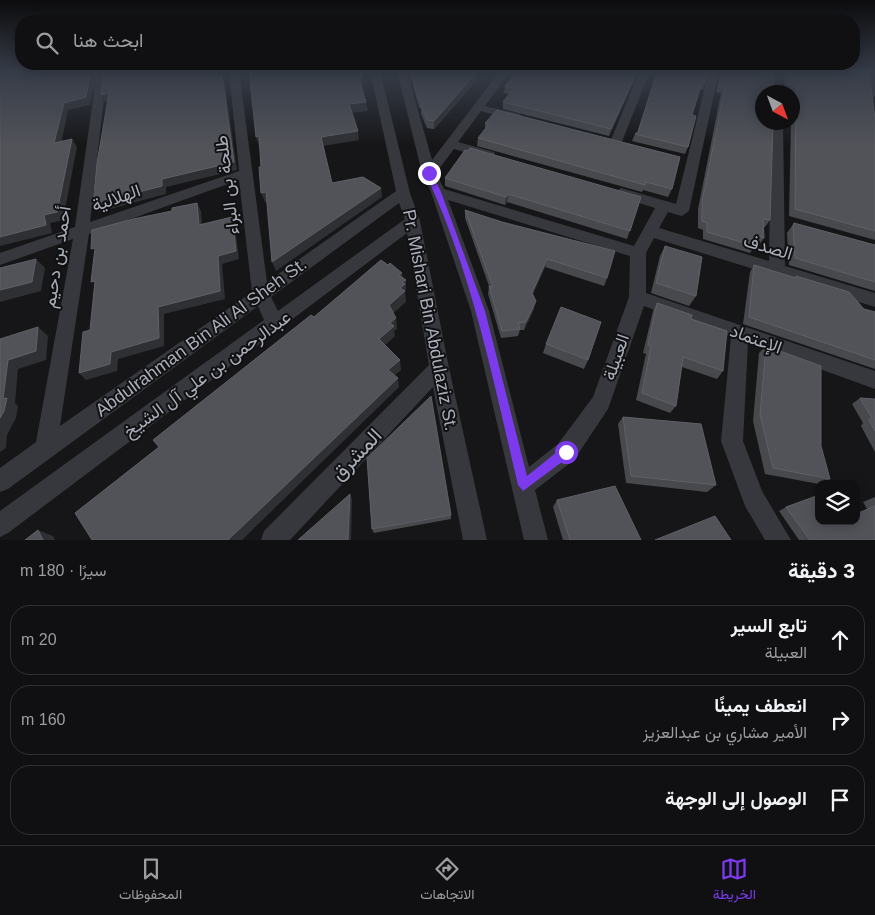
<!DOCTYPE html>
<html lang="ar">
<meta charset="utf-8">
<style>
:root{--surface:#101012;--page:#19191b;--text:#f1f3f6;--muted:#9c9d9f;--line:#303032;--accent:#7c3aed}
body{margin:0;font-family:Helvetica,Vazirmatn,sans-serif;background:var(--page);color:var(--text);direction:rtl}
.controls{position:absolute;right:15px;bottom:15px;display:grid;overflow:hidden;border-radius:10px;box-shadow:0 2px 12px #0003}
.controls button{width:45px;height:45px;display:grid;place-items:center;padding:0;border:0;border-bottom:1px solid var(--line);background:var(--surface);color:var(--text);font:25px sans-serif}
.compass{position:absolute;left:755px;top:85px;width:45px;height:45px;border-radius:50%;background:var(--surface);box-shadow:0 2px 12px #0003;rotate:139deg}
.stop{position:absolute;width:15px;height:15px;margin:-11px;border:4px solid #7c3aed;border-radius:50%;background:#fff}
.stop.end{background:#7c3aed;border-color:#fff;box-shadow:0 1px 5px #0008}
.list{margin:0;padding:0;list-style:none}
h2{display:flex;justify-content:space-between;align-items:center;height:65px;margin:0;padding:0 20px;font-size:21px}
h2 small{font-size:16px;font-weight:400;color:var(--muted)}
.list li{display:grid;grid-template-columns:32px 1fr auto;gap:15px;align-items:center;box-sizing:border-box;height:70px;margin:0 10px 10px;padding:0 10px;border:1px solid var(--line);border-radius:20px}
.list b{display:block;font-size:19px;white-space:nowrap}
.list p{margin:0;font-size:16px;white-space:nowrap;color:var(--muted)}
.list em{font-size:16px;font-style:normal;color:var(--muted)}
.icon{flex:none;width:28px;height:28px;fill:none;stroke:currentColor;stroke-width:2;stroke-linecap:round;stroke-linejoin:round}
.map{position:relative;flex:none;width:875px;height:540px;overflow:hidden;direction:ltr}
.search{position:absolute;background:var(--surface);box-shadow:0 2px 12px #0003;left:15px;right:15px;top:15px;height:55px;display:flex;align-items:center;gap:12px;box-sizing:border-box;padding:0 18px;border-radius:20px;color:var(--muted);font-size:19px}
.sheet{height:305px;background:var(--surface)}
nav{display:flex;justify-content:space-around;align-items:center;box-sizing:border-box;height:70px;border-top:1px solid var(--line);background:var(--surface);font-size:14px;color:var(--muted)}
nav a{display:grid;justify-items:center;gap:2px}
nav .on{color:var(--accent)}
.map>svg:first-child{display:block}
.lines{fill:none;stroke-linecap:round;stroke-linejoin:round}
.minor{fill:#37383d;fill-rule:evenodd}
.wall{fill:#47494d}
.shaded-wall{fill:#2f3033}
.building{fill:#525359;stroke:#5f6168}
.route{fill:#7c3aed}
.labels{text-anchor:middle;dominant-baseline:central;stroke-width:4;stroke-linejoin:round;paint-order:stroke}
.street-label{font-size:18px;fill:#a8adb8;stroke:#111113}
.near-street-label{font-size:21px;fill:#a8adb8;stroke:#111113}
</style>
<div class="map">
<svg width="875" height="540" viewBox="0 0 875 540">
<rect width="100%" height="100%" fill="#161618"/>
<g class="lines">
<!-- minor -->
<g class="minor">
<path d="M97,71H107L90,222L239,171L229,71H239L267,282L396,191L370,71H380L410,193L420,221L449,368L487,540H463L433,387L290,540H261L264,531L429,365L407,233L8,533L0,537V511L264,320L258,306L8,489L0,492V468L36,442L73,239L0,265V253L75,227ZM239,180L252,292L60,426L89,234ZM399,203L405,219L278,311L271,297Z"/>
<path d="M397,71H407L432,160L500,71H510L485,106L520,114L522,117L516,121L481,111L458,142L494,152L495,155L489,159L454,149L436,173L444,189L634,246L655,208L616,196L614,193L621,188L676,204L709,71H719L689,211L682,216L668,212L659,228L769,261L771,122H783L785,266L875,293V307L654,238L646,253V293L875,371V389L748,343L743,441L762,491L791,540H765L745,506L721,441L731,337L644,306L608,409L574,460L535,490L548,540H524L471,311L431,192L422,173ZM448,200L630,256L629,297L593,397L558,444L529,467L489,311Z"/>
<path d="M640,71H650L621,144L619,147H611L609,144Z"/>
<path d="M772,71H782V92H771Z"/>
<path d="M865,71H875V97L869,94Z"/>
</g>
</g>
<!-- wall -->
<g class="wall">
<path d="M409,71H464L477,72V80L434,129L427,128L421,114V108H419Z"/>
<path d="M720,71H773L762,92L770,220L765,227H764V238L759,245L754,244L755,246L750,253L703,239V230L698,228V209L721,93L716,92L721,71Z"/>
<path d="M783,71H869L875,118V240L789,216L791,122H792V92H784Z"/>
<path d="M657,72L705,83L703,89H700L692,115L688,147L685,154L632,141L635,134L637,133Z"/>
<path d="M637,74L609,136L503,109V102L510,94L504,93L505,86Z"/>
<path d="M485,123L672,189L668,197L643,190L642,192L477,146L478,138L485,129Z"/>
<path d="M445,178L641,197L627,239L507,202L505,205L445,186Z"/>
<path d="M465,210L607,278L604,286L545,267L532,295L534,309L524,330H520L518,336L501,338L488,294L489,286L465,218Z"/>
<path d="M794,223L875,245V291L789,265L787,233Z"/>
<path d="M665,246L696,296L689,306L651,293L660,256Z"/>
<path d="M754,265L795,278L796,276L864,309L875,312V369L743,324L750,272Z"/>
<path d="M657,303L691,319L723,371L717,379L682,367L676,406L670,413L636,400L646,354L643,353L653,311Z"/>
<path d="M546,344L588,360L584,369L543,353Z"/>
<path d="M766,346L830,479L822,484H819L765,474L753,421L759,353Z"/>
<path d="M860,398L875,399V452L861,426L863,423L852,404Z"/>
<path d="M623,417L716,485L707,492L626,483L618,424Z"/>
<path d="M875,497V540H799L779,511L786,507L856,521L867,509L863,502Z"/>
<path d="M557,500L641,540H563L553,507Z"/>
<path d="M451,515V519L374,533L372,529Z"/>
</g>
<!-- shaded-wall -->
<g class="shaded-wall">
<path d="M91,71H97L90,105L68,110L60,150L54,143L64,103Z"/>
<path d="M638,71L637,74L609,136L611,129Z"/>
<path d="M477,72V80L434,129V121Z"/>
<path d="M222,76L225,84L237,170L166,187V194L99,212L93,204L162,179Z"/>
<path d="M362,77L363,86H360L359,78Z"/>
<path d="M109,93L113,101L105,102L101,95Z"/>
<path d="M366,102L368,111L351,113L349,104Z"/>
<path d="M358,131L359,140L323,146L321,137Z"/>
<path d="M259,136L262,146H259L256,137Z"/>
<path d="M72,139L77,147L63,220L50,223L52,233L0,246V237L44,215Z"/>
<path d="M381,188L382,197L276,271L272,262Z"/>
<path d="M266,192L270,201L265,202L261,193Z"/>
<path d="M508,194L507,202L505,205L506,197Z"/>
<path d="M197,203L201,211L203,233L199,225Z"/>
<path d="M232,217L235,225L239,259L222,264L225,299L164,314V346L118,359L117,371L86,380L79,373L111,352L158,307L218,256Z"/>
<path d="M36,259L45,268L41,291L0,302V290Z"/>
<path d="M547,259L545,267L530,301L532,293Z"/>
<path d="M402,273L403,282L406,280V290L405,291L406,302L390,316L389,305L399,275Z"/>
<path d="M536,301L534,309L524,330L526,322Z"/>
<path d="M396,318L397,329L394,331L395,336L381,349L379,339L390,323Z"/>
<path d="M38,327L48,336L46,360L18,369L15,403L18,406L16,418L7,435L6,448L0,452V418L8,360Z"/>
<path d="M400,360L401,370L390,379L388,370Z"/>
<path d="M398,378L399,387L242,540H228Z"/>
<path d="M350,494L352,500L351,540H348Z"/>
<path d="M38,530L53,536L55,540H43Z"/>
</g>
<!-- building -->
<g class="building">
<path d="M23,71H91L86,97L64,103L54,143L72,139L57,212L44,215L46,225L0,237V74Z"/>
<path d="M104,71H215L217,77L222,76L234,162L162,179V186L93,204L97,163L109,93L101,95Z"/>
<path d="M249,71H360L362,77L359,78L366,102L349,104L358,131L321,137L332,183L363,177L381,188L272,262L266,192L261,193L259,167H261L259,136L256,137Z"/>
<path d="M411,71H464L477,72L434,121L427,120L421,106L422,100H419Z"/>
<path d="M517,71H637L611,129L503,102L514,88L505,86Z"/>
<path d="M660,71H709L705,83L702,82L692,115L696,116L688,147L635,134L638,132L657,72H660Z"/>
<path d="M723,71H773V85L778,87L777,92H762V122H773L770,220L763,219L764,238L754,235L755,246L707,232V223L702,221V202L725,87L719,86Z"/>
<path d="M787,71H869L875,118V231L795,209L796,86L788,85Z"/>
<path d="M497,110L680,157L672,189L646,182L645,185L478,138L489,124L485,123Z"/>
<path d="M470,148L641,197L630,231L508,194L506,197L445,178L465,150L468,151Z"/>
<path d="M197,203L199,225L232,217L236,251L218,256L220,291L158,307L159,338L111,352L110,364L79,373L83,332L90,330L95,281L91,282L95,248L91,249L92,230L133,219L172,211V208Z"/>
<path d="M465,210L502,222L615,251L607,278L547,259L532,293L536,301L526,322L518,323L520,329L502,331L489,286L493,287Z"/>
<path d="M794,223L875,245V282L795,258L793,226Z"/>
<path d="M665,246L702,257L696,296L656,283Z"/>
<path d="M36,259L32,282L0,290V268Z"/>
<path d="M381,260L388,265L390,263L402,273L399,275L406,280L402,283L405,284L400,288L405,291L389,305L396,318L390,323L394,326L379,339L400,360L388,370L398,378L228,540H92L75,513L159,447L153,440L311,315L314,317Z"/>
<path d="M754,265L796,278V276L849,292L864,309L875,312V360L749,317Z"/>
<path d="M657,303L692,315L691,319L727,331L723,371L683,357L676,406L642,393L651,346L648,345Z"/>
<path d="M561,307L601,322L588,360L546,344Z"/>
<path d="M38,327L36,351L8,360L3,399L7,398L4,411L0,418V339Z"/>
<path d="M766,346L821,366V446L830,479L773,468L760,415Z"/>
<path d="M431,396L451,515L372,529L367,458Z"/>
<path d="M860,398L875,399V431L869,420L872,418Z"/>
<path d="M623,417L701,424L716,485L631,476Z"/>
<path d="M615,486L641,540H570L557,500Z"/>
<path d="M350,494L348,540H298Z"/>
<path d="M819,495V521H856V514L875,506V540H810L786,507Z"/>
<path d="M715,516L731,540H655Z"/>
<path d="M38,530L43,540H25Z"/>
</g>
<!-- sky -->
<linearGradient id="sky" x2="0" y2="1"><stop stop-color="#0c0c0d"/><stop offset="0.49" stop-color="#363c48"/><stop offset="1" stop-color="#363c48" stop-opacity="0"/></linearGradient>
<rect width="875" height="146" fill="url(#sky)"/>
<!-- route -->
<path class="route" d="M429,171L432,173L441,192L485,311L527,476L562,448H570L571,452L570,456L523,491L518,485C493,380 472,271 425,173Z"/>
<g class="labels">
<!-- street labels -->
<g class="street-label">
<text transform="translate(227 185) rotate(-97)">طلحة بن البراء</text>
<text transform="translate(116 198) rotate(-19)">الهلالية</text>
<text transform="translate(768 247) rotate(17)">الصدف</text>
<text transform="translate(57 257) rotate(-81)">أحمد بن دحيم</text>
<text transform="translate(430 320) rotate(79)">Pr. Mishari Bin Abdulaziz St.</text>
<text transform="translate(201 337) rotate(-36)">Abdulrahman Bin Ali Al Sheh St.</text>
<text transform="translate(756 339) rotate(20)">الإعتماد</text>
<text transform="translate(616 357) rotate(-71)">العبيلة</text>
<text transform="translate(207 374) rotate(-36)">عبدالرحمن بن علي آل الشيخ</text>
</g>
<!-- near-street labels -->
<g class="near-street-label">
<text transform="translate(356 454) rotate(-46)">المشرق</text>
</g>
</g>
</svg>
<div class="controls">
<button><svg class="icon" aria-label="layers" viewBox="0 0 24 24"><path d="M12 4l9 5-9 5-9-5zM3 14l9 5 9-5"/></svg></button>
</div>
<svg class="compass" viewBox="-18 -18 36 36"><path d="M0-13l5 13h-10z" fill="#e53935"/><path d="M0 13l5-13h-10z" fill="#9c9d9f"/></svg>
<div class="stop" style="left:566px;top:452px"></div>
<div class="stop end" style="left:429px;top:173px"></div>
<div class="search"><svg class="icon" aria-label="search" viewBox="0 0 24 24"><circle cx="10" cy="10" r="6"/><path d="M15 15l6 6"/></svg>ابحث هنا</div>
</div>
<section class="sheet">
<h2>3 دقيقة<small>سيرًا · 180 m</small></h2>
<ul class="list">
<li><svg class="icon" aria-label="ahead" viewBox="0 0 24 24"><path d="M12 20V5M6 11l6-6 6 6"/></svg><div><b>تابع السير</b><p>العبيلة</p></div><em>20 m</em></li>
<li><svg class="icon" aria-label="right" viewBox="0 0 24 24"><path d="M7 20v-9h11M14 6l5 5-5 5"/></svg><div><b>انعطف يمينًا</b><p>الأمير مشاري بن عبدالعزيز</p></div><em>160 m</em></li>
<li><svg class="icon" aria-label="arrive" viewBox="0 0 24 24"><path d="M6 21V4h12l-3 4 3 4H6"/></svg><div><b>الوصول إلى الوجهة</b></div></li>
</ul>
</section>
<nav>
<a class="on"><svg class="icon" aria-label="map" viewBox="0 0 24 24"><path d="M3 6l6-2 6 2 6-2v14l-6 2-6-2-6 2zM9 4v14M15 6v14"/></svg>الخريطة</a>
<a><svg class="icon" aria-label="directions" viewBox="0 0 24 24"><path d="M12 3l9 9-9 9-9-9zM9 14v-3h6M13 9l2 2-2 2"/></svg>الاتجاهات</a>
<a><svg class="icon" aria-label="saved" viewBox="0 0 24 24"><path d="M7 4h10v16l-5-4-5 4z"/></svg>المحفوظات</a>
</nav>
